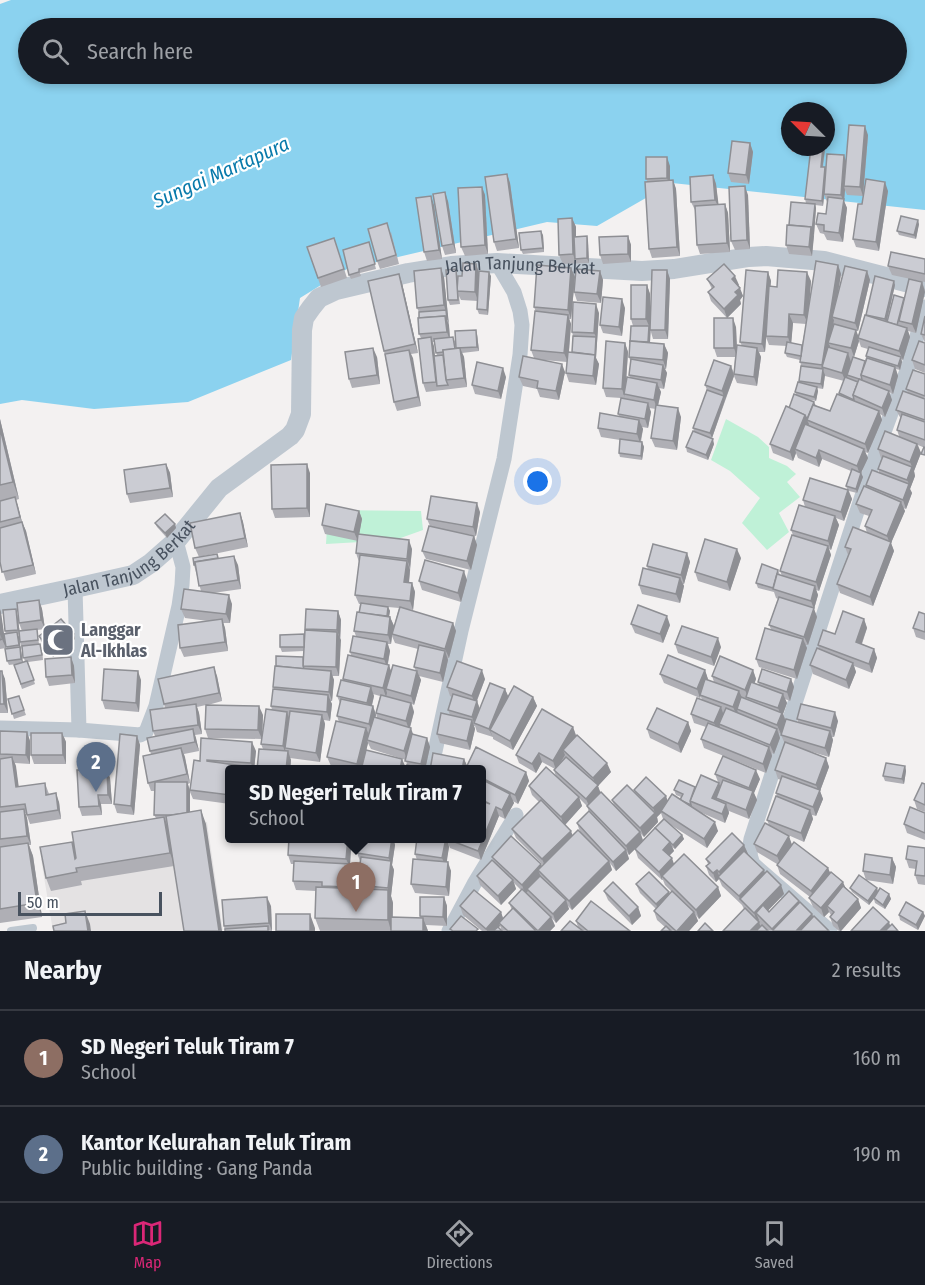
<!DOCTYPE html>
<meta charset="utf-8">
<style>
:root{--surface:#171b24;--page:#242831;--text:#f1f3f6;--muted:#9ea1a6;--line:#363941;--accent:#db2777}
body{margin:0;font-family:"Fira Sans Condensed",sans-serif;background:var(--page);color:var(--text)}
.compass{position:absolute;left:781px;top:102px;width:54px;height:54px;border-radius:50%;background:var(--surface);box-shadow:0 3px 9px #0003;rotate:294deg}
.scale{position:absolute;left:18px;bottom:15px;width:144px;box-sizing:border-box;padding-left:6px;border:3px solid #48525f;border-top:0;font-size:16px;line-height:21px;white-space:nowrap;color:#48525f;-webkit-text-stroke:4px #fff;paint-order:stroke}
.you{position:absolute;left:538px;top:482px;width:21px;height:21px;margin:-15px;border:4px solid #fff;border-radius:50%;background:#1a73e8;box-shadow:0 0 0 9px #1a73e833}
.badge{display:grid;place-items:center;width:39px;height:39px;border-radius:50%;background:var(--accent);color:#fff;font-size:20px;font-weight:700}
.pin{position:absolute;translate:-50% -50px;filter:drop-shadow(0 2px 3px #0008)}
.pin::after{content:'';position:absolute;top:32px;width:21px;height:18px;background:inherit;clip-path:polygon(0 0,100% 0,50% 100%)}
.popup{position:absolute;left:225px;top:765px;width:261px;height:78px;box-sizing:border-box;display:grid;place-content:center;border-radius:6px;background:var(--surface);filter:drop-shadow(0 2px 4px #0005);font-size:20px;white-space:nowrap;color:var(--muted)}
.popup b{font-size:22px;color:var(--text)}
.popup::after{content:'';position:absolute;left:50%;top:100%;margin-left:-12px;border:12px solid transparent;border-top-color:var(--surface)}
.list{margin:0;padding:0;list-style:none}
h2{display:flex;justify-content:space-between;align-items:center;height:78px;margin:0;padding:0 24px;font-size:26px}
h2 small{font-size:20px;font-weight:400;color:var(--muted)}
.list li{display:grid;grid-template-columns:39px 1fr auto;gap:18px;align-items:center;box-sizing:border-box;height:96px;padding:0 24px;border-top:2px solid var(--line)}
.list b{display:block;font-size:22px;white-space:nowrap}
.list p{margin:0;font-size:20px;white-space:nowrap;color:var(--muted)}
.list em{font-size:20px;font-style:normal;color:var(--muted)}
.icon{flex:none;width:33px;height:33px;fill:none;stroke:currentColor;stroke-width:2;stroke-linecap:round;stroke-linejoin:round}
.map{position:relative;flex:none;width:925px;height:931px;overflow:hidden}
.search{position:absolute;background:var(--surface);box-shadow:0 3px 9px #0003;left:18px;right:18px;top:18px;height:66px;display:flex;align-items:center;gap:15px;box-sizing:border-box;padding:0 21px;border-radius:33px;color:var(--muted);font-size:22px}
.sheet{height:270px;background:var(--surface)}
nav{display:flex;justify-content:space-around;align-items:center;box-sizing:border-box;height:84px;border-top:2px solid var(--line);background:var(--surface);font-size:16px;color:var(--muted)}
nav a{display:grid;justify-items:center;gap:3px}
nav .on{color:var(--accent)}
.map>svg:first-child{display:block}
.education{fill:#e4e2e3}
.green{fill:#bff1d7}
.water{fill:#8bd2ef;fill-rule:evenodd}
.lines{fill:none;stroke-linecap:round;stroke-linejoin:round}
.service{stroke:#bec7d0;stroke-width:8}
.minor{stroke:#bec7d0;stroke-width:15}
.tertiary{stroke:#bec7d0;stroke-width:20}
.wall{fill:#afafb5;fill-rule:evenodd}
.shaded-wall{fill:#8e8f94}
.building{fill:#cbccd3;stroke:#8e8f94;stroke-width:1.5}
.labels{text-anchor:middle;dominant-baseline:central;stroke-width:4.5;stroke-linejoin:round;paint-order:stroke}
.street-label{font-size:18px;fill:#48525f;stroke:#fff}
.worship-label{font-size:18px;font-weight:bold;fill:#5b616d;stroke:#fff;text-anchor:start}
.water-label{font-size:20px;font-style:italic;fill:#087aab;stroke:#fff}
</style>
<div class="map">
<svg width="925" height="931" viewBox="0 0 925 931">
<rect width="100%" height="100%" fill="#f3f1f1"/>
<!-- education -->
<path class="education" d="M207,822L223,931H53L41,859L75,853L74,844Z"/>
<!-- green -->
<g class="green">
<path d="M726,419L758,437L769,447V458L787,466L796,474L787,482L800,497L779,513L789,532L767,550L742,523L760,498L730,471L711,460Z"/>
<path d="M328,510L421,511L423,530L395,540L326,544Z"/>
</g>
<!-- water -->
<path class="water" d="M11,0H925V210L672,183L597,226L547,222L347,269L300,298L291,360L188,402L94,409L22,400L0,404V4ZM28,28H896V74H28ZM790,111H826V147H790Z"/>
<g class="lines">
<!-- service -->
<path class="service" d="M11,931L33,928"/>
<!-- minor -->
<g class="minor">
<path d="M75,588L79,730"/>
<path d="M0,728L79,730L140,735L146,732L156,706L179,606L182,585L183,567L176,541"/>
<path d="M431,770L461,631L504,459L520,355L522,325L520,311L514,292L497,263"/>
<path d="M449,931L474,884L516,815"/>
<path d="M830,931L753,864C749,856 749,849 751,839L874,459L909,365L925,307"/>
</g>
<!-- tertiary -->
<path class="tertiary" id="s1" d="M0,604L75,588L133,575L151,563L176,541L219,488L290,436L295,430L301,414L302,330L304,318L311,308L319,298L336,290L408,273L451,266L497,263L642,271L674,269L749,257L766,256L824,261L925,287"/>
</g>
<!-- wall -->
<g class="wall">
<path d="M790,120V147H805V152H792L788,143Z"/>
<path d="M868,135L863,196L847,195L845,190L844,201L847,208L843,242L827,240L824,234L820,233L816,224L826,214L827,202L824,194L823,206L815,205L816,208L812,256L789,254L786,245L789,225L806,203L805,199L811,147H824L825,149L823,167H825L826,170L846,161Z"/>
<path d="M750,143L753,152L749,184L731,182L728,173Z"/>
<path d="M670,166V180H673L676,189L680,256L652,258L649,249L648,182L646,179Z"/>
<path d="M507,174L510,183L519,248L497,251L494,242Z"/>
<path d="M713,175L716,184L718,204H725L728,213L730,252L700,254L697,245L695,210L691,202Z"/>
<path d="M482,187L485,195L488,254L465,256L461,247Z"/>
<path d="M888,191L879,251L856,247L853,239L862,204Z"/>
<path d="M748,195L750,249L735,250L731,241Z"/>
<path d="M448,201L456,253L445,255L442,246Z"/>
<path d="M434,205L442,259L427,261L424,252Z"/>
<path d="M572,218L576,227V237L587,236L588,241L589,263L563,264L559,255Z"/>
<path d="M919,224L916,239L899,235L897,231Z"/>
<path d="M391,232L399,264L380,269L377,261Z"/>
<path d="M543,235L544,252L523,254L521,250Z"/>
<path d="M628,236L631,245V262L603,264L600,255Z"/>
<path d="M334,238L347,278L321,287L307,247Z"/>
<path d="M369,242L376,269L360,273L361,276L351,279L349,275Z"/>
<path d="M925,259V282L892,275L888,266Z"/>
<path d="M476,264L479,273L491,276L488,315L479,314L477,309L478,301L461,300L459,296L460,304L450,305L448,300L458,274V277L462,276Z"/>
<path d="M838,265L841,274L838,294L867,271L870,280L858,331H856L858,336L866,315L895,285L887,321L904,298L922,282L925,290L916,333L908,331L910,337L903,360L901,359L902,362L900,370L896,369L898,376L893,394L889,392L892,400L885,417L880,414L882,420L868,453L865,452L868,458L861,473L863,477L857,493L849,491L852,499L844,521L836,518L839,525L831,550L829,549L831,555L819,591L816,590L818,595L814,609L817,617L808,645H805L807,648L797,679L759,667L756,659L771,629L769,625L778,599L776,598L774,592L758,588L756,583L778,570L780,575L782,576L780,571L793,535L791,530L805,507L803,500L847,489L846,486L851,471L822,459L819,467L798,458L796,453L793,461L773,453L770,444L796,394L795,392L799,382L801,366L800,360L787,357L785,353L787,346L769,345L766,337L765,352H759L761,357L757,386L737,383L734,376L712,438L702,435L714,444L708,460L687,452L686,447L694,431L693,428L707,390L705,385L731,366L734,373L735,357H717L714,348L736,327L737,345L742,346L740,342L768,272L771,281L770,287H777L811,281L809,302ZM793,323L806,324L802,345L791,343ZM859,341L861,347L868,349L865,361L854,357ZM825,375V376L844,381L839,393V395L830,411L815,405L806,399L816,401L818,391L817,388L823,389Z"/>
<path d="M571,268L575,277L571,319H569L571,324L569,352H572L573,336L572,332L599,313L596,358L599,364L596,385L569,382L566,373L567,362L543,360L565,372L559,400L540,397L537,389L523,386L519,377L534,358L531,350L536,312L534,307Z"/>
<path d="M667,270L670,279L668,339H653L651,332L650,343L664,344L668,353L666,369H665L667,373L664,389L659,388L661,392L658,406L681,417L677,450L655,447L651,438L656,409L649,408L651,412L648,428L642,427L643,429L641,442H642L644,447L642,460L620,457L619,453L620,440L601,437L598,428L619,416L618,414L621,398L606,397L603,388L625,343L628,352L626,384L630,378L629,375L631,363L629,357L633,326L631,319L647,285L650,294V328Z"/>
<path d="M600,271L603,280L601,303L577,301L574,292Z"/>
<path d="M444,277L450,337L455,341L456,349L477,334L479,351L462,353L464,357L467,387L426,392L423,383L421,338L419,334V312L417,308ZM432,342H435L437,356H435Z"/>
<path d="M707,279L739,285H738L743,296L740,300L741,304L727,318L711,301L708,292L712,289Z"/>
<path d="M402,283L418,353L411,354L421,406L397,411L394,402L384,351Z"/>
<path d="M625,308L622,336L603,333L600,325Z"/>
<path d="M925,316V343L921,334Z"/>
<path d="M925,343V373L915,369L912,360Z"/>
<path d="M377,357L380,384L352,388L349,379Z"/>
<path d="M925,374V448L918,445L921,453L914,471L915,476L910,489L912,493L906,509L903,508L905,511L891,543L894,551L873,606L840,593L837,584L848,555L845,547L867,533L865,526L869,516L860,513L856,504L867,488L866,485L879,472L878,469L882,458H881L878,449L899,436L897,430L901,419L896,410L908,393L906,389Z"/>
<path d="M506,377L501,399L475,394L472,385Z"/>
<path d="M0,419L19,499L16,500L22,522L26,531L36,574L6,581L0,562Z"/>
<path d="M166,464L170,473L173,497L130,503L127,494Z"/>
<path d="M310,473V517L275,518L272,509Z"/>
<path d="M359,511L362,519L359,534L412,549L409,583H412L415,592L413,610L406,609L453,623L456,631L449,658H448V660L443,682L419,676L421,680L414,705L412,704L414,712L410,728L413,735L427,738L430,747L425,770H406L407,765L406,760L371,749L368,743L366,750L402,759L405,770H363L362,767V770H346L331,766L327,757L339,722L337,716L340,703L337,696L351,655L350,652L356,636L354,631L359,613L360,604H359L355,595L359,562L356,553L358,541L325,534L322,525ZM388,607L399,608L394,626L390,617H389L390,611ZM392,636L395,643L418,649L414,667L416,671H391L388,664L390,651L388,644H391ZM373,694L380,696L376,713L377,718L375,717L376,715L373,706H372L374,696Z"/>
<path d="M480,512L476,536L461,533L474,536L477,545L471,570L426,559L422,551L430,526L427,519Z"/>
<path d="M240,513L243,522L248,547L199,557L195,548Z"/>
<path d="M155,523L175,524L176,528L167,538L157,527Z"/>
<path d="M687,553L690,562L684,584H683L684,586L680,603L642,594L639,585L648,570L647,566Z"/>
<path d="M219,558L238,565L241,589L213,593L232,604L230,623H223L225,628L228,651L184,657L180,648L208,621L185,618L181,609L201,591L194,565Z"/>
<path d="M741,558L730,591L698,581L695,572Z"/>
<path d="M467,580L461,602L422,590L419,581Z"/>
<path d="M39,600L42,609L45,629L37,630L39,644L42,648L43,660L28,662L35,684L22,689L14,665L17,664L9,665L7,661L6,634L5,631L17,613L20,634L18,635L23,662H25L20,642L22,631L19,623Z"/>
<path d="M0,609L6,648L0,649Z"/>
<path d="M338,611L341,620L339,676H332L334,680L332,701H330L332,704L330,721L324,720L325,724L320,762L290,758L291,760L290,770H257L263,749L261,744L272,710L271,706L274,689L273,687L303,657L304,651L282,652L280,647L304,634L305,629Z"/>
<path d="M925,614V640L916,637L913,628Z"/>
<path d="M864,619L867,628L862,644L874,649L877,658L872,673L854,666L856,672L849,689L813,674L810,665L819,649L818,645L835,634Z"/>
<path d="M631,624L670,625L663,643L635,633Z"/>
<path d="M74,634L75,639L53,657L41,641L39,636Z"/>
<path d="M675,644L721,647L714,666L678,653Z"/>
<path d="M71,657L74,666L75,683L49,686L46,677Z"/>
<path d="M705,670L708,680L714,682L712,676L753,670L756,679L754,684L759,685L758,682L791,679L794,687L790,701L785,699L787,703L783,714L786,721L798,722L797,719L838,721L834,737H832L833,740L829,757L809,751L826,758L829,767L820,791L823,799L816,816L812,815L813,819L804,842L788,835L792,845L828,868L830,873L858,899L861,908L841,931H839L833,926L830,917L831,915L829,912L824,917L813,907L809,898L810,897L780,874L777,865V864L757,852L754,844L769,825L767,820L777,797L776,793L781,780L778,779L775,770L785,744L781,735L785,724L781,734L779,733L780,738L774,754L772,753V756L766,773L704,748L701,739L706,727L694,723L691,714L702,700L701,697L700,698L664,683L660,674Z"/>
<path d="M0,671L5,679L8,713H0Z"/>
<path d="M217,676L222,701L208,705L263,715L262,739L208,738L205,729L206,705L197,707L199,713L202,734L195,735L199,751L184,754L190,783L188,784L190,790L200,761L256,751L254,770H230V804L193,799L190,792V812L206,824L174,866L81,881L82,885L51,891L46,878L74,849L156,818L154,815L155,791H151L148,783L151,754L150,751L155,736L153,731L165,708L164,704Z"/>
<path d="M485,679L477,701L480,709L505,689L508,697H533L537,706L513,750L493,739V737L477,732L475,726H474L475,729L470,750L440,743L437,734L450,715L448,710L452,697L450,696L447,687Z"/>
<path d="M141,680L139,712L105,709L102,700Z"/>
<path d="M19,696L26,715L14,719L8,699Z"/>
<path d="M688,722L691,731L681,753L650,738L647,729Z"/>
<path d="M573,727L576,735L611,772L598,786L600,793L614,805L612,800L635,793L634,790L666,796L667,801L680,800L681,797L676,795L674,790L718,782L715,774L760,779L754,793L757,800L749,819L729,811V813L725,823L702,813L718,831L707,848L671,825L682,835L684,839L675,849L672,847L674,851L669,856L674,864L718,887L721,896L699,919L696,915L698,921L689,931H661L665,927L657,920L654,911L656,909L640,893L636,884L669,892V894L672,892L665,885L663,880H662L638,858L635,849L629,855L627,852L629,859L616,871L610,863L612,870L572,910L567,905L569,909L556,923L552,918L555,926L550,931H502L500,926L498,928L502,931H482L463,915L460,906L501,912L503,919L512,910L509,903L521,890L514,883L516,889L501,905L480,885L477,876L494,862L492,857L542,866L543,865L516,838L512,829L539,802L532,795L529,786L556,777L554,770L555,769L542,762L536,773L519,763L516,755ZM579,798L587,806L589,812L577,823L580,832L573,836L565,825L582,806ZM661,813L663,819L643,840L641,834L644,837L658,822L657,817Z"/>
<path d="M0,731L27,732L30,741V764L15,763L18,787L45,783L49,794L59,802L61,819L30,824L26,813H25L27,818L31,845H29L33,856L42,917L0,923Z"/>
<path d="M62,733L66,742V764H34L31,755Z"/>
<path d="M137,736L140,745L134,815L117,813L114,804Z"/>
<path d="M464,759L467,766L526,772L529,781L518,804L513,801L514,803L505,819L499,816L481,860L450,848L448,843L449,847L446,862L451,871L449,896L415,893L411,884L417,860L415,854L417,838H482V770H430Z"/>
<path d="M905,766L906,771L904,784L885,781L883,776Z"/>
<path d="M101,768V769L110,778L112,804H101L102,815L82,816L79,807Z"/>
<path d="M925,784V812L917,809L914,800Z"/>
<path d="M925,813V840L907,833L904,824Z"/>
<path d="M359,838H393L395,845L392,865L394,870L391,896L393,903V917L420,918V916L444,897L447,906V926L426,925L428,931H320L315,918L316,891L296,890L293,881L294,864H291L288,855L351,846L350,865L353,873L352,888L359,889L357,885L360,861L357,853Z"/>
<path d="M399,838H411L410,842Z"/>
<path d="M744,845L748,854L765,873L781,885L784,894L768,910L769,912L800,903L829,931H723L744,909L742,905L722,886L719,879L716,882L709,875L706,866L708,864L706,859Z"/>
<path d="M925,848V885L918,884L915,875L916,869L909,868L906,859Z"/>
<path d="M892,858L896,867L893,884L866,880L877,888L878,891L889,894L891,899L885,909L875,903L874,899L869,905L852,892L850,888L866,880L863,871Z"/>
<path d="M604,891L638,907L641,916L632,925L608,900Z"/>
<path d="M271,906L272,931H225L224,926Z"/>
<path d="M923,912L925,916L918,930L900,920L899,915Z"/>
<path d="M576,921L630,931H561L578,927Z"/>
</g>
<!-- shaded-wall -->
<g class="shaded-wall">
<path d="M865,126L868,135L863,196L860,187Z"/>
<path d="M750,143L753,152L749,184L746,175Z"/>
<path d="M823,147H824L825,149L822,171L821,167Z"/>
<path d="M844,155L847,164L844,186L845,190L844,201L847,208L843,242L839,233L843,201L841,195Z"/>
<path d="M667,157L670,166V187L667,178Z"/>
<path d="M825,167L827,172L823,206L822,201Z"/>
<path d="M507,174L510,183L519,248L516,239Z"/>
<path d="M713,175L716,184L719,208L715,200Z"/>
<path d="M673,180L676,189L680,256L677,247Z"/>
<path d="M885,182L888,191L879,251L876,242Z"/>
<path d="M745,186L748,195L750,249L747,240Z"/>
<path d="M482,187L485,195L488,254L485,245Z"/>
<path d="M445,192L448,201L456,253L453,244Z"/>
<path d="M431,196L434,205L442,259L439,250Z"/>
<path d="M725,204L728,213L730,252L727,243Z"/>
<path d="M815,204L816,208L814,236L812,232Z"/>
<path d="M572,218L576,227V258L575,259L576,263L573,254Z"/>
<path d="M918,220L919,224L916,239L914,235Z"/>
<path d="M811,227L814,236L812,256L809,247Z"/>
<path d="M541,231L543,235L544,252L543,248Z"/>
<path d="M587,236L588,241L589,263L587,258Z"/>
<path d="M628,236L631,245V262L628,254Z"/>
<path d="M476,264L479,273L478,301L475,292Z"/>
<path d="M838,265L841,274L834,317H832L834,320L830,343H828L830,346L826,368L823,367L822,365Z"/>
<path d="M441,268L444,277L449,325L444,305Z"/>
<path d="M571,268L575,277L571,319L568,310Z"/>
<path d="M667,270L670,279L668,339L665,330Z"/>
<path d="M600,271L603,280L601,303L597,294Z"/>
<path d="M867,271L870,280L858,331L855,323Z"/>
<path d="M489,272L491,276L488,315L487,310Z"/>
<path d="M768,272L771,281L765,352L762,344Z"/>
<path d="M807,272L811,281L808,324L804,315Z"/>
<path d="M399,274L402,283L418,353L415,344Z"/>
<path d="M735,276L739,285L735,288L732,279Z"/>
<path d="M894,281L895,285L886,324L885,319Z"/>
<path d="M922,282L925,292L916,333L912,324Z"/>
<path d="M647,285L650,294V348L648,344L649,326L646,319Z"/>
<path d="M740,288L743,296L740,300L741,304L727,318L724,309L735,292Z"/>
<path d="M622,299L625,308L622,336L619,327Z"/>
<path d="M596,304L599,313L596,358L599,364L596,385L593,376L596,337L594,333Z"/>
<path d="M789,314L793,323L791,346L788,337Z"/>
<path d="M568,315L571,324L568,362L564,353Z"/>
<path d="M445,316L449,325L450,341L447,332Z"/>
<path d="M733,318L736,327L737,357L734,348Z"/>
<path d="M907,328L910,337L903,360L899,351Z"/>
<path d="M476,330L477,334L479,351L477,347Z"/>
<path d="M856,330L859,338H858L859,341L854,357L851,348Z"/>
<path d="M431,337L434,346L438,386H437L436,382Z"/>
<path d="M625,343L628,352L625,395L624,394L625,398L622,389Z"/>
<path d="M664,344L668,353L666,369L663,360Z"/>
<path d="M373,348L377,357L380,384L377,375Z"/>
<path d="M460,348L464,357L467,387L464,378Z"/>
<path d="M757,348L761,357L757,386L754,377Z"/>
<path d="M409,350L413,358L421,406L418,397Z"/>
<path d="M848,353L851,362L846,382L842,373Z"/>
<path d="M901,357L902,362L900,370L898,366Z"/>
<path d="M562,364L565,372L559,400L556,391Z"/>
<path d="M663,365L667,373L664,389L661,380Z"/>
<path d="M731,366L734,376L725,400L722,391Z"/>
<path d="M895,367L898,376L893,394L890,385Z"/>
<path d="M503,368L506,377L501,399L498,391Z"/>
<path d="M823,370L825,375L823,389L821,384Z"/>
<path d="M657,383L661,392L657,409L654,400Z"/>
<path d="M817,387L818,391L816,401L814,397Z"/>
<path d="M889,391L892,400L885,417L882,408Z"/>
<path d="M724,396L725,400L712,438L710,433Z"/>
<path d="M814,402L816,406L807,420L809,424L798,450L795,449L796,453L793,461L790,452L805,415Z"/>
<path d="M648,403L651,412L648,428L645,419Z"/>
<path d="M678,408L681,417L677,450L673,441Z"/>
<path d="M879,411L882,420L868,453L865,444Z"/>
<path d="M0,419L19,499L13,482L0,428Z"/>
<path d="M639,420L643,429L640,443L637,434Z"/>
<path d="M713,439L714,444L708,460L706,455Z"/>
<path d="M642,442L644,447L642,460L641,456Z"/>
<path d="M917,444L921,453L914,471L915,476L910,489L912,493L906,509L903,500L909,484L907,480L912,467L910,462Z"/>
<path d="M864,449L868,458L861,473L863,477L857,493L856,489L860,475L857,466Z"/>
<path d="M819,450L822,459L819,467L816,458Z"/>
<path d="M166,464L170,473L173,497L170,488Z"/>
<path d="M307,464L310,473V517L307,508Z"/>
<path d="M848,490L852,499L844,521L841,512Z"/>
<path d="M15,497L18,506L23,526L20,517Z"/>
<path d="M901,502L905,511L891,543L894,551L873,606L870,597L890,544L887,536Z"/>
<path d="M477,503L480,512L476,536L473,527Z"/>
<path d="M359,511L362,519L358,541L354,532Z"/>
<path d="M240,513L243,522L248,547L245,538Z"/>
<path d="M835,516L839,525L831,550L828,541Z"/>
<path d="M22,522L26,531L36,574L33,565Z"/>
<path d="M175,524L176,528L167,538L165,533Z"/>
<path d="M474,536L477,545L471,570L467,561Z"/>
<path d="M409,540L412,549L410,568L407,559Z"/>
<path d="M828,546L831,555L819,591L816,582Z"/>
<path d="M737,549L741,558L730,591L727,582Z"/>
<path d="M687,553L690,562L684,584L681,575Z"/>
<path d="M234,556L238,565L241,589L238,580Z"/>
<path d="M407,561L410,570L408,591L404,582Z"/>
<path d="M464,571L467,580L461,602L458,593Z"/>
<path d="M680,578L684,586L680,603L676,594Z"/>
<path d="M412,583L415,592L413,610L410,601Z"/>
<path d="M815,586L818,595L814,609L817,617L808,645L804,637L814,609L811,601Z"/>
<path d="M229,595L232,604L230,623L226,614Z"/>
<path d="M39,600L42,609L45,629L41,620Z"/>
<path d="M388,607L390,611L388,622L387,617Z"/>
<path d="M0,609L1,612L6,648L2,639L0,620Z"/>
<path d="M16,609L17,613L20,634L18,630Z"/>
<path d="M338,611L341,620L340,639L337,630Z"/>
<path d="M667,616L670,625L663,643L660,634Z"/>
<path d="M390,617L394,626L392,634V636L391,644L388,635Z"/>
<path d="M222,619L225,628L228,651L225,642Z"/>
<path d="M864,619L867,628L859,651L856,642Z"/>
<path d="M453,623L456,631L449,658L445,649Z"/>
<path d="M17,632L19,637L23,664L21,659Z"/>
<path d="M337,632L341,640L339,676L336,667Z"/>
<path d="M74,634L75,639L53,657L52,652Z"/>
<path d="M718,638L721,647L714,666L711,657Z"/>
<path d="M803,639L807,648L797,679L794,670Z"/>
<path d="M387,642L390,651L387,667L384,659Z"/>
<path d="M874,649L877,658L872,673L869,664Z"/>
<path d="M445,651L448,660L443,682L440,673Z"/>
<path d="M71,657L74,666L75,683L72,675Z"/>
<path d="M853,663L856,672L849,689L846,680Z"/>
<path d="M389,665L392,674L386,689L387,693L386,697L383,688Z"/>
<path d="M214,667L217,676L222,701L219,693Z"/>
<path d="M482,670L485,679L475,705L472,696Z"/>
<path d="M705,670L708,679L701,696L700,695V698L697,689Z"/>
<path d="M753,670L756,679L749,699L745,690Z"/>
<path d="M2,671L5,679L8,713L4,704Z"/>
<path d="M138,671L141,680L139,712L136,703Z"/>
<path d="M331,671L334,680L332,701L329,692Z"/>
<path d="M417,671L421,680L414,705L411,696Z"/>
<path d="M791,679L794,687L790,701L787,692Z"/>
<path d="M371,687L374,696L370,712L367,703Z"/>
<path d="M505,689L509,698L490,730L493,738L489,729Z"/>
<path d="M739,691L743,700L737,709L738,713L737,716L733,707Z"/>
<path d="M783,694L787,703L783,714L786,722L781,734L777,725L781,716L778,708Z"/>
<path d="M328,695L332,704L330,721L327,712Z"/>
<path d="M533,697L537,706L513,750L510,741Z"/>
<path d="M477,701L480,710L474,723L475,726L472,717Z"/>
<path d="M411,703L414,712L409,730L406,721Z"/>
<path d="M196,704L199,713L202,734L198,725Z"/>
<path d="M259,706L263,715L262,739L258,730Z"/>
<path d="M373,706L376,715L372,733L369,724Z"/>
<path d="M721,707L724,716L719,724L720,726L718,732L714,723Z"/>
<path d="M287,712L290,721L285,748L286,755L283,746Z"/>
<path d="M835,712L838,721L834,737L831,728Z"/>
<path d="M322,715L325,724L320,762L316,753Z"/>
<path d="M472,720L475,729L470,750L467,741Z"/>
<path d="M688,722L691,731L681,753L678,744Z"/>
<path d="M573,727L576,736L563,750L565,755L556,770L553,761Z"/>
<path d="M366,728L370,737L367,740L368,743L362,770H359L357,764Z"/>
<path d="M411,728L414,737L407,760L404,751Z"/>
<path d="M193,729L196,738L199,751L195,742Z"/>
<path d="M777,729L780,738L774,754L770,745Z"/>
<path d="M830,731L833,740L829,757L825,748Z"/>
<path d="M27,732L30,741V764L26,755Z"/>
<path d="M62,733L66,742V764L63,755Z"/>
<path d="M137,736L140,745L134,815L131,806Z"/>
<path d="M427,738L430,747L425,770H422L421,764Z"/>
<path d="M252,742L256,751L254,770H253L251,763Z"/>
<path d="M769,747L772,756L766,773L763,764Z"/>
<path d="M181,748L185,757L190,783L187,774Z"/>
<path d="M288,751L291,760L290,770H286Z"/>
<path d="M539,753L542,762L536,773L532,764Z"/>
<path d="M12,757L16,766L20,796L16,787Z"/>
<path d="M826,758L829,767L820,791L823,799L816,816L813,807L819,793L816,785Z"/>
<path d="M97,759L101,768V778L98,769Z"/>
<path d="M402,759L406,768L405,770H400Z"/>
<path d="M464,759L468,768L467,770H462Z"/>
<path d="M607,763L611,772L598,786L601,794L590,808L586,799L596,787L593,778Z"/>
<path d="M905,766L906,771L904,784L902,779Z"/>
<path d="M107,769L110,778L112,804L108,795Z"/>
<path d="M756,770L760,779L754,793L757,800L749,819L746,810L752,796L749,788Z"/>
<path d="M526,772L529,781L518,804L515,795Z"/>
<path d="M187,782L190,791V824L187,815Z"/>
<path d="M719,783L722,791L716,798L718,803L712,798Z"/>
<path d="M56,793L59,802L61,819L58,810Z"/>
<path d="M510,794L514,803L505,819L502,810Z"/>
<path d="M98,795L101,804L102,815L99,806Z"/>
<path d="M666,796L669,805L657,817L658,822L644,837L640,828L655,813L653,808Z"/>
<path d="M579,797L582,806L564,826L561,817Z"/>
<path d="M726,804L729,813L725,823L722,814Z"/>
<path d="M496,807L499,816L481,860L478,851Z"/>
<path d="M24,809L27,818L31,845L27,836Z"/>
<path d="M201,810L206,824L222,931H219Z"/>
<path d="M810,810L813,819L804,842L801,833Z"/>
<path d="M164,817L169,830L175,866L170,853Z"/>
<path d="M715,822L718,831L707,848L704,839Z"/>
<path d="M571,831L574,839L546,868L542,859Z"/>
<path d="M640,832L643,841L629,855L626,846Z"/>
<path d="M682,835L684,839L675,849L673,845Z"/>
<path d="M789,836L792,845L781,865L777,856Z"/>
<path d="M348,838L351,846L350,865L353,873L352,896L349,887L350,867L346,859Z"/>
<path d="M392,838H393L395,845L392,865L394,870L391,896L393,903L392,931H391L388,920V888L390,863L389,858Z"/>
<path d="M445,838H449L447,839L449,847L446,867L442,858Z"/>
<path d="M670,842L674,851L666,859L663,850Z"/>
<path d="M28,843L33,856L42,917L37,903Z"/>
<path d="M744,845L748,854L722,881L719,872Z"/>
<path d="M626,850L629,859L616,871L613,862Z"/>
<path d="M672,858L675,867L662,876V880L659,872Z"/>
<path d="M892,858L896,867L893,884L890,875Z"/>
<path d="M609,861L612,870L572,910L569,901Z"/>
<path d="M448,862L451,871L449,896L446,887Z"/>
<path d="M541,864L545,873L538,870L541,877L527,889L528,891L525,894L522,885Z"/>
<path d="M828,868L832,877L814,900L811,891Z"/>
<path d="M717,870L720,878L718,877L719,879L716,882L713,873Z"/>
<path d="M764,870L767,879L740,900L739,896Z"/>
<path d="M513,880L516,889L501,905L498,896Z"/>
<path d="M843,882L847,891L827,906L829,912L824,917L821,908Z"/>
<path d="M781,885L784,894L761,918L756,913L759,920L757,922L754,913Z"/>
<path d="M718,887L721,896L699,919L696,910Z"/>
<path d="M877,888L878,893L869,905L868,901Z"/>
<path d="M669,892L672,901L659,913L656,904Z"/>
<path d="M889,894L891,899L885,909L883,905Z"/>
<path d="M267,897L271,906L272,931L269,923Z"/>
<path d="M444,897L447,906V926L443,917Z"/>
<path d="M858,899L861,908L841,931H840L837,923Z"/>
<path d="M566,900L569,909L556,923L553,914Z"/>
<path d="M799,901L802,910L773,931L772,929Z"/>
<path d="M638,907L641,916L632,925L629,916Z"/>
<path d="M85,911L90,924L91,931H88Z"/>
<path d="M501,912L504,921L499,923L500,926L495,931H487L486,929Z"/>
<path d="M694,912L698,921L689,931H677Z"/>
<path d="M923,912L925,916L918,930L916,925Z"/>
<path d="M310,914L315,928V931H310Z"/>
<path d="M812,914L816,923L808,931H796Z"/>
<path d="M551,917L555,926L550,931H538Z"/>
<path d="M423,918L428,931H423Z"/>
<path d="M759,922L762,931H750Z"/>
<path d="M889,922L892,931H880Z"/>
</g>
<!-- building -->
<g class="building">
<path d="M791,109L804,110V111H791Z"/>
<path d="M790,120V143H788Z"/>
<path d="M849,125L865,126L860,187L844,186Z"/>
<path d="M732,141L750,143L746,175L728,173Z"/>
<path d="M811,147H823L821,167H825L822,201L805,199Z"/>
<path d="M827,154L844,155L841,195L824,194Z"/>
<path d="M646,157H667V178L646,179Z"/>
<path d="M507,174L516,239L494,242L485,177Z"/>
<path d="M713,175L715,200L691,202L690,177Z"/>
<path d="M866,179L885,182L876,242L853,239L858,204H862Z"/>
<path d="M673,180L677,247L649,249L645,182Z"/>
<path d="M745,186L747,240L731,241L729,187Z"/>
<path d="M482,187L485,245L461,247L458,188Z"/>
<path d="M445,192L453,244L442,246L433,194Z"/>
<path d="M431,196L439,250L424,252L416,198Z"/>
<path d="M828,197L844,199L839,233L824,231V225L816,224L818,213L826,214Z"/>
<path d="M791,202L815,204L812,232L811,227L789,225Z"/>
<path d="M725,204L727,243L697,245L695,206Z"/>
<path d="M901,216L918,220L914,235L897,231Z"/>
<path d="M572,218L573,254L559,255L558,219Z"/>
<path d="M387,223L396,255L377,261L368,229Z"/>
<path d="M787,225L811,227L809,247L786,245Z"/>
<path d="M541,231L543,248L521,250L519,233Z"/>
<path d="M587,236V258L575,259L574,237Z"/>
<path d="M628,236V254L600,255L599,237Z"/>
<path d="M334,238L344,269L318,278L307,247Z"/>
<path d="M369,242L375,264L359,269V272L349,275L343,250Z"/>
<path d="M891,252L925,259V274L888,266Z"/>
<path d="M816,261L838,265L822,365L800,362Z"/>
<path d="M463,263L476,264L475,292L457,291L458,276H462Z"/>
<path d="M724,264L735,276L732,279L740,288L735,292L738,295L724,309L708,292L714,287L707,279Z"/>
<path d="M537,265L571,268L568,310L534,307Z"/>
<path d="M845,266L867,271L855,323L832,317Z"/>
<path d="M441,268L444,305L417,308L414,271Z"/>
<path d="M456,269L458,300H448L446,270Z"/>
<path d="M576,269L600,271L597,294L574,292Z"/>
<path d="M652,270H667L665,330H650Z"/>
<path d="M746,270L768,272L762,344L740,342Z"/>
<path d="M778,270L807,272L804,315L789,314L788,337L766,336L769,286L777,287Z"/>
<path d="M479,271L489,272L487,310L477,309Z"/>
<path d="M399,274L415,344L384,351L368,281Z"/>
<path d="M875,276L894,281L885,319L866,315Z"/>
<path d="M909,279L922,282L912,324L899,321Z"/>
<path d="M631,285H647L646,319H631Z"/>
<path d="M894,295L904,298L897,325L887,322Z"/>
<path d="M603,297L622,299L619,327L600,325Z"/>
<path d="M573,302L596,304L594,333L572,332Z"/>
<path d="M446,310L447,320L445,316L419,318V312Z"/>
<path d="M535,311L568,315L564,353L531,350Z"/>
<path d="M865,315L907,328L899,351L858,338Z"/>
<path d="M445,316L447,332L419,334L418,318Z"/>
<path d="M925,316V335L921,334Z"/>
<path d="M714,318H733L734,348H714Z"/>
<path d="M834,324L856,330L851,348L828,343Z"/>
<path d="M631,326H649L648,342L630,341V343Z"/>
<path d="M476,330L477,347L456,348L455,331Z"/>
<path d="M573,336L596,337L595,355L572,352Z"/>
<path d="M431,337L436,382L423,383L418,339Z"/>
<path d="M453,337L455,349L443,350V352L436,353L434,339Z"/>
<path d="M606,341L625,343L622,389L603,388Z"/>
<path d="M630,341L664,344L663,360L629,357Z"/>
<path d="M919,341L925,343V365L912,360Z"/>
<path d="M787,342L802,345L801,356L785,353Z"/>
<path d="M737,345L757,348L754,377L734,374Z"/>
<path d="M828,347L848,353L842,373L822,367Z"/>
<path d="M869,347L901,357L898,366L866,356Z"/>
<path d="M373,348L377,375L349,379L345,352Z"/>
<path d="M460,348L464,378L446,380L443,350Z"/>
<path d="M409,350L418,397L394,402L385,354Z"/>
<path d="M568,352L595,355L593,376L566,373Z"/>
<path d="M443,355L446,380L448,385L437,386L434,356Z"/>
<path d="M523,356L562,364L556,391L537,388L538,381L519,377Z"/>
<path d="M853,357L865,361L861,375L862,380L847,375Z"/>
<path d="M867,358L895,367L890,385L861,375Z"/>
<path d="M631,359L663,365L661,380L629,375Z"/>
<path d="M714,360L731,366L722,391L705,385Z"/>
<path d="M477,362L503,368L498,391L472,385Z"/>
<path d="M801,366L823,369L821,384L799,381Z"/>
<path d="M913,370L925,374V396L906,389Z"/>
<path d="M627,377L657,383L654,400L624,394Z"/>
<path d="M845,377L858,382L853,395L854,400L839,393Z"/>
<path d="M859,379L889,391L882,408L853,395Z"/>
<path d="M798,382L817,387L814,397L795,392Z"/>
<path d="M707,390L724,396L710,433L693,428Z"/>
<path d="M903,391L925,399V420L896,410Z"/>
<path d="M794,394L814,402L807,419L805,415L789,408Z"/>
<path d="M837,394L879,411L865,444L807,420L813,405L830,411Z"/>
<path d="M621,398L648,403L645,419L618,414Z"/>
<path d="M656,405L678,408L673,441L651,438Z"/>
<path d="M786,406L805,415L790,452L770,444Z"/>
<path d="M600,413L639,420L637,434L598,428Z"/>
<path d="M902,414L925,422V440L897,430Z"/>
<path d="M805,424L864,449L857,466L819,450L816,458L795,449Z"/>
<path d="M0,428L13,482L0,485Z"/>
<path d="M693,431L713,439L706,455L686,447Z"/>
<path d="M885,431L917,444L910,462L878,449Z"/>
<path d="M620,439L642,442L641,456L619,453Z"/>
<path d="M924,447L925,448V455L921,454Z"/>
<path d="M883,456L912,467L907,480L878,469Z"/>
<path d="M166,464L170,488L127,494L124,470Z"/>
<path d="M307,464V508L272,509L271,465Z"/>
<path d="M852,469L861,473L856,489L846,486Z"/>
<path d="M872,470L909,484L903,500L866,485Z"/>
<path d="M810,478L848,490L841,512L803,500Z"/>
<path d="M864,486L901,502L887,536L865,526L872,510L856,504Z"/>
<path d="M431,496L477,503L473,527L427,519Z"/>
<path d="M15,497L20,517L0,522V501Z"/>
<path d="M326,504L359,511L354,532L322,525Z"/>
<path d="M799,505L835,516L828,541L791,530Z"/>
<path d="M240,513L245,538L195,548L190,523Z"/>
<path d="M165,514L175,524L165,533L155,523Z"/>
<path d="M22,522L33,565L2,572L0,562V528Z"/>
<path d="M429,526L474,536L467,561L422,551Z"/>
<path d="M853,527L891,542L870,597L837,584L851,549L845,547Z"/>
<path d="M358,534L409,540L407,559L356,553Z"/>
<path d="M792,535L828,546L816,582L780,571Z"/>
<path d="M705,539L737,549L727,582L695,572Z"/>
<path d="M653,544L687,553L681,575L647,566Z"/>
<path d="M217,554L218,558L195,562V565H194L193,558Z"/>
<path d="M360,555L407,561L404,582L412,583L410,601L355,595Z"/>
<path d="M234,556L238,580L199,586L195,562Z"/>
<path d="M425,560L464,571L458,593L419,581Z"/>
<path d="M762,564L778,570L773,588L756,583Z"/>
<path d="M643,568L680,578L676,594L639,585Z"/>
<path d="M777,574L815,586L811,601L773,589Z"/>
<path d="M184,589L229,595L226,614L181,609Z"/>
<path d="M779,597L814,608L804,637L769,625Z"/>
<path d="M39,600L41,620L19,623L17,603Z"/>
<path d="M361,603L388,607L387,616L359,613Z"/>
<path d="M638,605L667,616L660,634L631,624Z"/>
<path d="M400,607L453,623L445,649L392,634Z"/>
<path d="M16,609L18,630L5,631L3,610Z"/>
<path d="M306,609L338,611L337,630L305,629Z"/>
<path d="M843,611L864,619L856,642L874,649L869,664L818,645L823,630L835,634Z"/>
<path d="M357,612L390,617L388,635L354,631Z"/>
<path d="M919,612L925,614V632L913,628Z"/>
<path d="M61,619L74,634L52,652L39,636Z"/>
<path d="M222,619L225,642L180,648L178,625Z"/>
<path d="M0,620L2,639L0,640Z"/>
<path d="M682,626L718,638L711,657L675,644Z"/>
<path d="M765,628L803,639L794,670L756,659Z"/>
<path d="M37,629L38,640L20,642L19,631Z"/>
<path d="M305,630L337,632L336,667L303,666Z"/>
<path d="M17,632L19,645L6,647L4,634Z"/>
<path d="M304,634V647H280V635Z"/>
<path d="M353,636L387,642L384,659L350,652Z"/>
<path d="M40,644L42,655L23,658L22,646Z"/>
<path d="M419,645L445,651L440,673L414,667Z"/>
<path d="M20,647L21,659L7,661L5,649Z"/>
<path d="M817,648L853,663L846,680L810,665Z"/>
<path d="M348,655L389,665L383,688L343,679Z"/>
<path d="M668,655L705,670L697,689L660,674Z"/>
<path d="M276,656L303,657V666L304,669L276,666Z"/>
<path d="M720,656L753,670L745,690L712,676Z"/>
<path d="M71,657L72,675L46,677L45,659Z"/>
<path d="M27,661L34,680L21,684L14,665Z"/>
<path d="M457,661L482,670L472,696L447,687Z"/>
<path d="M393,665L417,671L411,696L386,689Z"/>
<path d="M275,666L331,671L329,692L273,687Z"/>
<path d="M214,667L219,693L164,704L158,679Z"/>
<path d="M104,669L138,671L136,703L102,700Z"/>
<path d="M762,669L791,679L787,692L758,682Z"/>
<path d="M0,671H2L4,704H0Z"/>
<path d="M705,679L739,691L733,707L700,695Z"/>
<path d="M341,680L371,687L367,703L337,696Z"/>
<path d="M751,682L783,694L778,708L746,697Z"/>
<path d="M490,683L505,689L489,729L474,723Z"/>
<path d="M514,686L533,697L510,741L490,730Z"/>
<path d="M273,689L328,695L327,712L271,706Z"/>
<path d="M453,694L477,701L472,717L448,710Z"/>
<path d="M381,695L411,703L406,721L376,713Z"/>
<path d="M19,696L24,710L12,714L8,699Z"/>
<path d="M741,697L782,713L777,725L737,709Z"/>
<path d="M697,698L721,707L714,723L691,714Z"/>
<path d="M341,699L373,706L369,724L337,716Z"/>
<path d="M196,704L198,725L153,731L150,710Z"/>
<path d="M801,704L835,712L831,728L797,719Z"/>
<path d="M206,705L259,706L258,730L205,729Z"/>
<path d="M657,708L688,722L678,744L647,729Z"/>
<path d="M726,708L777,729L770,745L719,724Z"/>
<path d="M266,709L287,712L283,746L261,744Z"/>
<path d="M542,709L573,727L553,761L539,753L532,764L516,755Z"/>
<path d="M290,711L322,715L316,753L285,748Z"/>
<path d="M441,713L472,720L467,741L437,734Z"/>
<path d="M374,717L411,728L404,751L367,740Z"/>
<path d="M786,719L830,731L825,748L781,735Z"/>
<path d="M336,721L366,728L357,764L327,757Z"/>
<path d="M708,723L769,747L763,764L701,739Z"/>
<path d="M193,729L195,742L150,751L147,738Z"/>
<path d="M0,731L27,732L26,755L0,754Z"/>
<path d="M31,733H62L63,755H31Z"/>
<path d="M120,734L137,736L131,806L114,804Z"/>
<path d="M412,734L427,738L421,764L405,761Z"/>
<path d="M577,735L607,763L593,778L563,750Z"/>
<path d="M201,738L252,742L251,763L207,760V761L243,766V770H230V795L190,790L194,760L200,761Z"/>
<path d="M785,742L826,758L816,785L775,770Z"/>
<path d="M476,747L526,772L515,795L484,779L483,780L510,794L502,810L496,807L478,851L447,839L482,838V801L490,804L482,800V770H465Z"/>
<path d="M181,748L187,774L148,783L143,756Z"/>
<path d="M259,749L288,751L286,770H257Z"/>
<path d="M366,750L402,759L400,770H376L362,766Z"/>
<path d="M433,753L464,759L462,770H430Z"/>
<path d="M723,756L756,770L749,788L715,774Z"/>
<path d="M12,757L16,787L45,783L46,795L56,793L58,810L27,815L25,804L0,807V759Z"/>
<path d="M566,757L598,785L586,799L554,770Z"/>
<path d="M83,759H97L98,769H107L108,795H98L99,806L79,807L77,770H84Z"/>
<path d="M886,763L905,766L902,779L883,776Z"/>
<path d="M407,765L423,769L422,770H406Z"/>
<path d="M546,767L579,797L561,817L529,786Z"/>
<path d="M701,775L719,783L712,798L726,804L722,814L690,801Z"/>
<path d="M782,776L820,790L813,807L776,793Z"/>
<path d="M646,777L666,796L653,808L634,790Z"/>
<path d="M679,780L695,787L690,801L691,805L680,800L683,794L674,790Z"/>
<path d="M723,780L753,791L746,810L716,798Z"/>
<path d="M155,782H187V813L171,815H154Z"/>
<path d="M922,783L925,784V805L914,800Z"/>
<path d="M627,785L655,813L640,828L612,800Z"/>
<path d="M601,792L640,832L626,846L587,806Z"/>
<path d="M672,794L715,822L704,839L661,811Z"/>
<path d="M776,796L810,810L801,833L767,820Z"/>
<path d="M541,800L571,831L542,859L512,829Z"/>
<path d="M910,807L925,813V833L904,824Z"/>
<path d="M24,809L27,836L0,839V812Z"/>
<path d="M201,810L219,931H184L166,816Z"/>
<path d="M589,811L626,850L613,862L577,823Z"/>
<path d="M164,817L170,853L76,868L77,872L46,878L40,847L72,842L75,859L76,858L72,832Z"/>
<path d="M664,819L682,835L673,845L655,828Z"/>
<path d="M765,823L789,836L777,856L754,844Z"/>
<path d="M655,828L670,842L663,850L672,858L659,872L635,849Z"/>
<path d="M578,830L609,861L569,901L538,870Z"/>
<path d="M732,833L744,845L719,872L717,870L713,873L706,866L710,863L706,859Z"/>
<path d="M511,836L541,864L522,885L492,857Z"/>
<path d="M289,838H348L346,859L288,855Z"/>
<path d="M359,838H392L389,858L357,853Z"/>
<path d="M417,838H446L442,858L415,854Z"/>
<path d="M794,842L828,868L811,891L777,865Z"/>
<path d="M28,843L37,903L0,909V847Z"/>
<path d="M908,846L925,848V876L915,875L917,861L906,859Z"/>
<path d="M744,851L764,870L739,896L718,877Z"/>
<path d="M684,854L718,887L696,910L662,876Z"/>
<path d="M865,854L892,858L890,875L863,871Z"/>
<path d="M361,857L391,861L388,888L357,885Z"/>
<path d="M413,859L448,862L446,887L411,884Z"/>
<path d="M492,860L513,880L498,896L477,876Z"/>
<path d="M294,861L350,864L349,887L322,886V882L293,881Z"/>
<path d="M767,871L781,885L754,913L740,899Z"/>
<path d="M649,872L669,892L656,904L636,884Z"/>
<path d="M831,872L843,882L821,908L809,898Z"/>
<path d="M859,875L877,888L868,901L850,888Z"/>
<path d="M540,876L566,900L553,914L527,889Z"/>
<path d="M613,882L638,907L629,916L604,891Z"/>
<path d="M843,886L858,899L837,923L830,917L834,912L827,906Z"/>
<path d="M316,887L388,890V920L315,918Z"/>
<path d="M880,888L889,894L883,905L874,898Z"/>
<path d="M522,889L551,917L538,931L509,903Z"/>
<path d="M474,890L501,912L486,929L460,906Z"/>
<path d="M672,891L694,912L677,931H676L654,911Z"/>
<path d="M789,891L799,901L772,929L756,913L763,905L769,912Z"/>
<path d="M267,897L269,923L224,926L222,900Z"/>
<path d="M420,897H444L443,917L420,916Z"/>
<path d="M591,901L630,931H588L576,921Z"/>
<path d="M800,902L812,914L796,931H774L773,930Z"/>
<path d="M906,902L923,912L916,925L899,915Z"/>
<path d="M873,907L889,922L880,931H851Z"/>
<path d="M513,908L536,931H508L499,923Z"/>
<path d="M745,908L759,922L750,931H723Z"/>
<path d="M85,911L88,931H54L53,926L66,923L65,914Z"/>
<rect x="276" y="914" width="34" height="17"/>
<path d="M461,916L478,929L476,931H453L450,929Z"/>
<path d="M814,916L829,931H800Z"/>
<path d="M391,917L423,918V931H391Z"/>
<path d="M570,921L583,931H561Z"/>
<path d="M705,923L713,931H698Z"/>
<path d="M892,924L898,931H885Z"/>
<path d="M762,925L768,931H756Z"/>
<path d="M268,926V931H225V929Z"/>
<path d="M666,926L671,931H661Z"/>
<path d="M498,927L502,931H493Z"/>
</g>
<!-- icons -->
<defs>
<g id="mosque-square" transform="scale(1.725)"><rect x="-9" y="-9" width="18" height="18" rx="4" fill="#6b7280" stroke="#fff"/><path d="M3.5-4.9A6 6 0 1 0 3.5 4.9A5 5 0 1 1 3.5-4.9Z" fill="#fff"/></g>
</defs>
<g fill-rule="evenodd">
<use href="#mosque-square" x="58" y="640"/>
</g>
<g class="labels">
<!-- street labels -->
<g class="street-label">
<text stroke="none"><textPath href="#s1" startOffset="699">Jalan Tanjung Berkat</textPath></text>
<text stroke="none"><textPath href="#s1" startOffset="140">Jalan Tanjung Berkat</textPath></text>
</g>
<!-- worship labels -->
<g class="worship-label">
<text x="81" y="630">Langgar<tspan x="81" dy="21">Al-Ikhlas</tspan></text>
</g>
<!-- water labels -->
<g class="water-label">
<text transform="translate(221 172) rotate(-24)">Sungai Martapura</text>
</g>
</g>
</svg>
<svg class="compass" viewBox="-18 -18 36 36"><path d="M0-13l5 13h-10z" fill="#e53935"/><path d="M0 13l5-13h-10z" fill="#9ea1a6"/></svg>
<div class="scale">50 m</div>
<div class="you"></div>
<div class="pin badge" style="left:356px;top:912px;background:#8d6e63">1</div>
<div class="popup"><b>SD Negeri Teluk Tiram 7</b>School</div>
<div class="pin badge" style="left:96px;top:792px;background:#5c6f8a">2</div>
<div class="search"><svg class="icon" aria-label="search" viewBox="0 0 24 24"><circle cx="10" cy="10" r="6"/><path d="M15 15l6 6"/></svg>Search here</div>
</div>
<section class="sheet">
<h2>Nearby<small>2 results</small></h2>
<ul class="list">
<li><span class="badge" style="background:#8d6e63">1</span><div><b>SD Negeri Teluk Tiram 7</b><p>School</p></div><em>160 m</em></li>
<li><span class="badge" style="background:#5c6f8a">2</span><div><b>Kantor Kelurahan Teluk Tiram</b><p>Public building · Gang Panda</p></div><em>190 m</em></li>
</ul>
</section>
<nav>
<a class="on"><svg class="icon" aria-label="map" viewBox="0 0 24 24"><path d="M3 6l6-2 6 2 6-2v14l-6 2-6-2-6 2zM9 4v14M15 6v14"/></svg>Map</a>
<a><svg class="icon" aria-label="directions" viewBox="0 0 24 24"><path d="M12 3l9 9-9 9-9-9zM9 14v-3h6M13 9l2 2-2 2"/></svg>Directions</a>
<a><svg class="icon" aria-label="saved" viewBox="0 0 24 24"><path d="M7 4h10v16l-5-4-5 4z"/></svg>Saved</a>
</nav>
